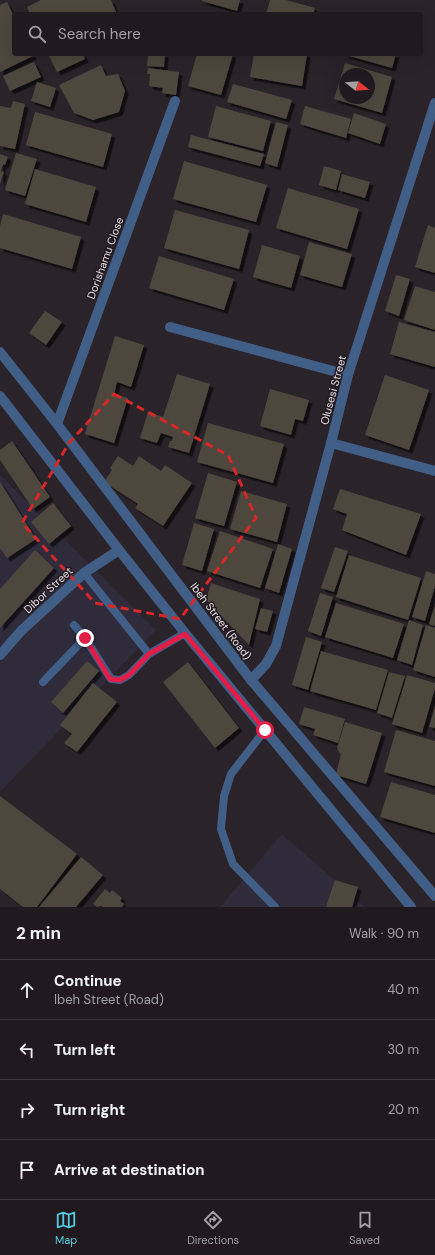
<!DOCTYPE html>
<meta charset="utf-8">
<style>
:root{--surface:#201a20;--page:#282329;--text:#f1f3f6;--muted:#a2a1a5;--line:#3d383e;--accent:#53cbdb}
body{margin:0;font-family:"DM Sans",sans-serif;background:var(--page);color:var(--text)}
.compass{position:absolute;left:339px;top:68px;width:36px;height:36px;border-radius:50%;background:var(--surface);box-shadow:0 4px 16px #0002;rotate:107deg}
.stop{position:absolute;width:12px;height:12px;margin:-9px;border:3px solid #e11d48;border-radius:50%;background:#fff}
.stop.end{background:#e11d48;border-color:#fff;box-shadow:0 1px 4px #0008}
.list{margin:0;padding:0;list-style:none}
h2{display:flex;justify-content:space-between;align-items:center;height:52px;margin:0;padding:0 16px;font-size:17px}
h2 small{font-size:13px;font-weight:400;color:var(--muted)}
.list li{display:grid;grid-template-columns:26px 1fr auto;gap:12px;align-items:center;box-sizing:border-box;height:60px;padding:0 16px;border-top:1px solid var(--line)}
.list b{display:block;font-size:15px;white-space:nowrap}
.list p{margin:0;font-size:13px;white-space:nowrap;color:var(--muted)}
.list em{font-size:13px;font-style:normal;color:var(--muted)}
.icon{flex:none;width:22px;height:22px;fill:none;stroke:currentColor;stroke-width:2;stroke-linecap:round;stroke-linejoin:round}
.map{position:relative;flex:none;width:435px;height:907px;overflow:hidden}
.search{position:absolute;background:var(--surface);box-shadow:0 4px 16px #0002;left:12px;right:12px;top:12px;height:44px;display:flex;align-items:center;gap:10px;box-sizing:border-box;padding:0 14px;border-radius:4px;color:var(--muted);font-size:15px}
.sheet{height:292px;background:var(--surface)}
nav{display:flex;justify-content:space-around;align-items:center;box-sizing:border-box;height:56px;border-top:1px solid var(--line);background:var(--surface);font-size:11px;color:var(--muted)}
nav a{display:grid;justify-items:center;gap:2px}
nav .on{color:var(--accent)}
.map>svg:first-child{display:block}
.education{fill:#2f2b3b}
.building{fill:#4e473e;fill-rule:evenodd;filter:url(#shadow)}
.lines{fill:none;stroke-linecap:round;stroke-linejoin:round}
.service{stroke:#415e87;stroke-width:8}
.minor{stroke:#415e87;stroke-width:10}
.tertiary{stroke:#415e87;stroke-width:10}
.route{stroke:#e11d48;stroke-width:5}
.marked{fill:none;stroke:#d62828;stroke-width:3;stroke-dasharray:8 5;stroke-linejoin:round}
.labels{text-anchor:middle;dominant-baseline:central;stroke-width:3;stroke-linejoin:round;paint-order:stroke}
.street-label{font-size:11px;fill:#e6e1e6;stroke:#211a21}
</style>
<div class="map">
<svg width="435" height="907" viewBox="0 0 435 907">
<defs>
<filter id="shadow"><feDropShadow dx="3.5" dy="3.5" stdDeviation="0" flood-color="#0009"/></filter>
</defs>
<rect width="100%" height="100%" fill="#2b232a"/>
<!-- education -->
<g class="education">
<path d="M0,475L156,630L0,792Z"/>
<path d="M282,834L365,907H220Z"/>
</g>
<!-- building -->
<g class="building">
<path d="M41,0H111L117,14H30L27,7Z"/>
<path d="M202,0H240L237,11L202,1Z"/>
<path d="M270,0H286L315,8L313,14H266Z"/>
<path d="M7,2L14,16V54H32L33,56L0,72V5Z"/>
<path d="M48,54H83L85,59L57,72Z"/>
<path d="M148,54H165L164,67L147,66Z"/>
<path d="M197,54H233L221,95L188,86Z"/>
<path d="M254,54H307L302,86L250,77Z"/>
<path d="M342,54H396L392,68Z"/>
<path d="M34,62L41,77L10,91L3,76Z"/>
<path d="M345,63L392,77L382,113L334,99ZM345,74H369V98H345Z"/>
<path d="M101,65L106,76L118,74L125,91L119,112L93,120L74,113L59,85Z"/>
<path d="M148,68L179,72L176,95L162,93L163,88L149,86L150,74H147Z"/>
<path d="M37,82L56,88L50,107L31,101Z"/>
<path d="M233,84L292,100L286,119L227,102Z"/>
<path d="M13,101L25,104L15,149L0,146V106L11,108Z"/>
<path d="M216,106L271,121L263,151L208,137Z"/>
<path d="M305,106L351,119L346,138L300,124Z"/>
<path d="M35,112L112,134L103,167L26,145Z"/>
<path d="M354,113L386,124L380,144L348,133Z"/>
<path d="M276,122L288,125L277,167L265,163Z"/>
<path d="M191,135L264,154L260,166L188,147Z"/>
<path d="M16,153L37,159L25,196L5,190Z"/>
<path d="M0,154L8,157L5,165L3,164L1,171L4,172L0,184Z"/>
<path d="M184,161L267,185L256,222L173,199Z"/>
<path d="M324,166L341,171L336,190L319,185Z"/>
<path d="M35,169L96,187L86,222L25,204Z"/>
<path d="M342,174L370,182L365,198L338,190Z"/>
<path d="M288,188L359,209L347,249L276,228Z"/>
<path d="M175,210L249,230L239,269L164,248Z"/>
<path d="M3,214L81,237L72,269L0,248V226Z"/>
<path d="M428,225L435,228V273L415,267Z"/>
<path d="M309,242L352,254L342,287L300,275Z"/>
<path d="M262,245L300,256L291,288L253,277Z"/>
<path d="M159,256L234,279L224,310L149,288Z"/>
<path d="M396,275L410,279L399,316L385,311Z"/>
<path d="M415,286L435,292V330L404,320Z"/>
<path d="M45,311L62,322L46,345L29,333Z"/>
<path d="M399,322L435,332V367L390,354Z"/>
<path d="M115,336L144,345L131,387L117,382L114,394L128,398L114,443L85,434Z"/>
<path d="M177,374L210,384L189,453L168,447L170,441H172L173,437L161,433L157,443L140,438L148,412L163,417Z"/>
<path d="M385,375L429,390L409,450L365,435Z"/>
<path d="M270,389L309,400L303,421L295,419L291,435L260,426Z"/>
<path d="M208,423L284,444L273,483L197,462Z"/>
<path d="M12,441L50,497L33,509L0,460V450Z"/>
<path d="M118,456L133,466L139,456L161,471L165,465L192,483L163,526L135,508L138,504L104,482L112,470L110,468Z"/>
<path d="M208,473L237,482L224,526L195,518Z"/>
<path d="M0,482L36,539L7,558L0,548Z"/>
<path d="M340,489L421,514L406,555L342,530L347,514L333,509Z"/>
<path d="M241,491L287,504L277,542L230,529Z"/>
<path d="M53,503L71,526L49,544L31,522Z"/>
<path d="M194,523L214,529L202,571L182,565Z"/>
<path d="M220,531L273,549L260,588L207,571Z"/>
<path d="M278,544L292,549L279,593L265,588Z"/>
<path d="M335,547L348,551L334,592L321,588Z"/>
<path d="M35,550L54,568L0,628V589Z"/>
<path d="M349,555L421,578L408,620L336,597Z"/>
<path d="M426,571L435,574V586L425,621L412,617Z"/>
<path d="M211,583L260,599L249,645L206,600Z"/>
<path d="M320,593L333,597L321,636L308,631Z"/>
<path d="M336,603L404,624L393,658L325,637Z"/>
<path d="M435,606V626L429,624Z"/>
<path d="M261,608L273,611L267,632L255,629Z"/>
<path d="M409,620L423,625L412,665L397,660Z"/>
<path d="M426,625L435,628V677L413,670Z"/>
<path d="M306,637L322,642L308,690L292,685Z"/>
<path d="M321,651L388,670L376,710L310,691Z"/>
<path d="M87,661L99,671L63,713L51,702Z"/>
<path d="M188,662L239,728L215,748L163,682Z"/>
<path d="M389,672L405,676L392,718L377,713Z"/>
<path d="M407,675L435,683V688L422,733L392,724Z"/>
<path d="M93,683L117,702L77,752L64,743L72,734L60,725Z"/>
<path d="M435,706V728L429,727Z"/>
<path d="M304,707L345,719L338,743L313,735L315,729L299,724Z"/>
<path d="M345,722L382,733L366,784L336,775L341,754H340L337,748Z"/>
<path d="M396,730L435,741V786L384,772Z"/>
<path d="M391,782L435,795V833L380,817Z"/>
<path d="M0,796L77,854L37,907H23L0,889Z"/>
<path d="M81,857L103,875L76,907H39Z"/>
<path d="M335,880L358,887L352,907H326Z"/>
<path d="M105,889L110,893L112,890L122,898L120,901L124,904L122,907H103L101,906L97,907L93,904Z"/>
</g>
<g class="lines">
<!-- service -->
<g class="service">
<path d="M84,573L149,654"/>
<path d="M74,625L85,638"/>
<path d="M43,682L85,638L111,679L120,680L129,675L149,654L185,633"/>
<path d="M265,730L231,774L224,796L221,829L233,864L275,907"/>
</g>
<!-- minor -->
<g class="minor">
<path d="M170,327L348,375"/>
<path d="M57,424L175,101"/>
<path d="M331,443L435,471"/>
<path d="M0,655L21,631L84,573L119,550"/>
<path d="M251,680L266,664L276,646L331,443L348,375L435,103"/>
</g>
<!-- tertiary -->
<g class="tertiary">
<path d="M0,352L57,424L251,680L435,896"/>
<path d="M0,396L119,550L185,633L411,907"/>
</g>
</g>
<g class="lines">
<!-- route -->
<path class="route" d="M85,638L110,679L120,680L129,675L149,654L185,634L265,730"/>
</g>
<!-- marked area -->
<path class="marked" d="M114,394L228,455L256,518L180,619L95,603L22,523L69,443Z"/>
<g class="labels">
<!-- street labels -->
<g class="street-label">
<text transform="translate(105 258) rotate(-70)">Dorishamu Close</text>
<text transform="translate(333 390) rotate(-75)">Olusesi Street</text>
<text transform="translate(48 590) rotate(-43)">Dibor Street</text>
<text transform="translate(221 621) rotate(53)">Ibeh Street (Road)</text>
</g>
</g>
</svg>
<svg class="compass" viewBox="-18 -18 36 36"><path d="M0-13l5 13h-10z" fill="#e53935"/><path d="M0 13l5-13h-10z" fill="#a2a1a5"/></svg>
<div class="stop" style="left:265px;top:730px"></div>
<div class="stop end" style="left:85px;top:638px"></div>
<div class="search"><svg class="icon" aria-label="search" viewBox="0 0 24 24"><circle cx="10" cy="10" r="6"/><path d="M15 15l6 6"/></svg>Search here</div>
</div>
<section class="sheet">
<h2>2 min<small>Walk · 90 m</small></h2>
<ul class="list">
<li><svg class="icon" aria-label="ahead" viewBox="0 0 24 24"><path d="M12 20V5M6 11l6-6 6 6"/></svg><div><b>Continue</b><p>Ibeh Street (Road)</p></div><em>40 m</em></li>
<li><svg class="icon" aria-label="left" viewBox="0 0 24 24"><path d="M17 20v-9H6M10 6l-5 5 5 5"/></svg><div><b>Turn left</b></div><em>30 m</em></li>
<li><svg class="icon" aria-label="right" viewBox="0 0 24 24"><path d="M7 20v-9h11M14 6l5 5-5 5"/></svg><div><b>Turn right</b></div><em>20 m</em></li>
<li><svg class="icon" aria-label="arrive" viewBox="0 0 24 24"><path d="M6 21V4h12l-3 4 3 4H6"/></svg><div><b>Arrive at destination</b></div></li>
</ul>
</section>
<nav>
<a class="on"><svg class="icon" aria-label="map" viewBox="0 0 24 24"><path d="M3 6l6-2 6 2 6-2v14l-6 2-6-2-6 2zM9 4v14M15 6v14"/></svg>Map</a>
<a><svg class="icon" aria-label="directions" viewBox="0 0 24 24"><path d="M12 3l9 9-9 9-9-9zM9 14v-3h6M13 9l2 2-2 2"/></svg>Directions</a>
<a><svg class="icon" aria-label="saved" viewBox="0 0 24 24"><path d="M7 4h10v16l-5-4-5 4z"/></svg>Saved</a>
</nav>
